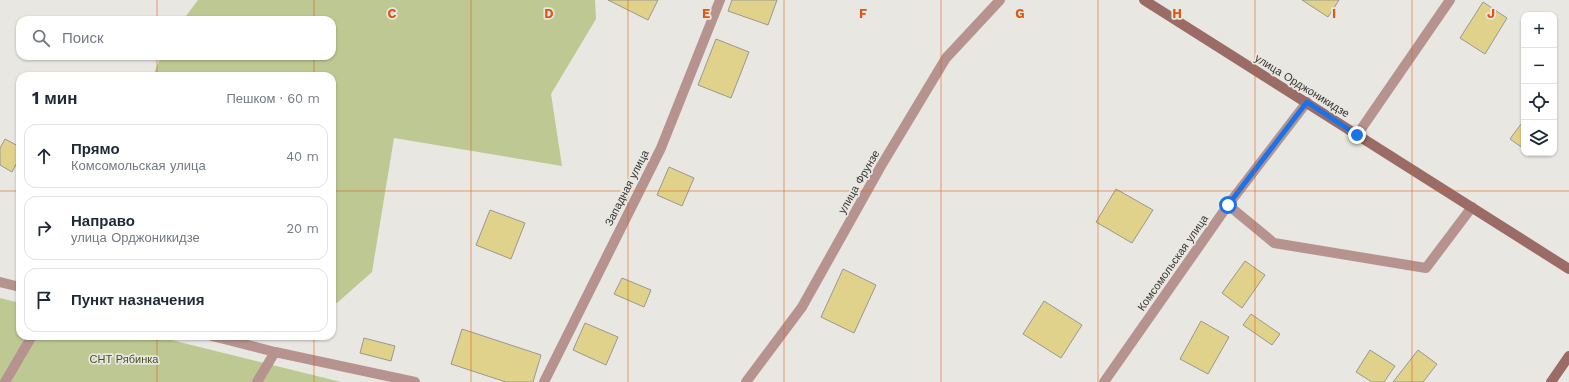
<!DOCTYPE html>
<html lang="ru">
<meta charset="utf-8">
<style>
:root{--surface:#fff;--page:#f2f2f3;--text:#1f2937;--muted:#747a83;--line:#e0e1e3}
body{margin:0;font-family:"Work Sans",sans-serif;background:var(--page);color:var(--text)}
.controls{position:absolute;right:12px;top:12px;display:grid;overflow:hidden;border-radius:8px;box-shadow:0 1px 3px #0004}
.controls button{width:36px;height:36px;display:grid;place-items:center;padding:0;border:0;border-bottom:1px solid var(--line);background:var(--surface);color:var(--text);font:20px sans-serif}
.stop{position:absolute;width:12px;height:12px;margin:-9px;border:3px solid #1a73e8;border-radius:50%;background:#fff}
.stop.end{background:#1a73e8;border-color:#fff;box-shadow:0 1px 4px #0008}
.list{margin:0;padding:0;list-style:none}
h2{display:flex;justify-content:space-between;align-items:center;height:52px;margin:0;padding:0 16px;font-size:17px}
h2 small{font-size:13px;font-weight:400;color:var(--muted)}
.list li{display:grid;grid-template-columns:26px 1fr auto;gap:12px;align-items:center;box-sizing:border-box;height:64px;margin:0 8px 8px;padding:0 8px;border:1px solid var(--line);border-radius:12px}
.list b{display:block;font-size:15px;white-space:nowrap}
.list p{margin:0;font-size:13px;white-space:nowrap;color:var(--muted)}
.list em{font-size:13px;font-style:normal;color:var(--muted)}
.icon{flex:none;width:22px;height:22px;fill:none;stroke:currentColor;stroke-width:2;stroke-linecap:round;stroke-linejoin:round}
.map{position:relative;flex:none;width:1569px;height:382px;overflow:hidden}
.search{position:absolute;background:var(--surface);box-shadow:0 1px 3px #0004;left:16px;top:16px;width:320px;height:44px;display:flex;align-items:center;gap:10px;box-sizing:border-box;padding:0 14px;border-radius:12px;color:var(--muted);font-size:15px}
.panel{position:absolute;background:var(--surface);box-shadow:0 1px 3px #0004;left:16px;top:72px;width:320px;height:268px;border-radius:12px}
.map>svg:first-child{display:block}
.green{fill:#bdc893}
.building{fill:#e1d28b;stroke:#999892}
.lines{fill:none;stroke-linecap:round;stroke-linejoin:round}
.lane{stroke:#b6938f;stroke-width:10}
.street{stroke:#b6938f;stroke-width:10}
.secondary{stroke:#9b6b65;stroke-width:10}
.route{stroke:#1a73e8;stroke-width:5}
.grid{fill:none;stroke:#df570e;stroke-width:1;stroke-opacity:0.55}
.labels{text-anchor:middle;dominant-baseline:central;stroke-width:3.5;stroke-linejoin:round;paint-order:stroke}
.street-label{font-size:11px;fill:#353432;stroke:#e9e7e2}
.park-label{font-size:11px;fill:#47501e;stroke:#e9e7e2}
.grid-label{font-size:13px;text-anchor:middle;font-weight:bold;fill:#df570e;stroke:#e9e7e2;stroke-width:3.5;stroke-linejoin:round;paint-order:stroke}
</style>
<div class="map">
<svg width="1569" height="382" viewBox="0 0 1569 382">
<rect width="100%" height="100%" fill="#e9e7e2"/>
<!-- green -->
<g class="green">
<path d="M198,0H595L596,19L551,94L562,166L394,138L372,272L337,303H332V76H153L161,56H332V20H183Z"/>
<path d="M0,298L20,303V336H155L341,382H0Z"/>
</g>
<!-- building -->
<g class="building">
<path d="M608,0H658L648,20Z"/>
<path d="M732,0H777L768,25L728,11Z"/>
<path d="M1302,0H1339L1328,17Z"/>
<path d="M1483,2L1507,18L1485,54L1460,38Z"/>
<path d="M716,39L749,52L731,98L698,85Z"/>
<path d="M1524,120V149L1510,139Z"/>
<path d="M5,139L20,147V157L12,172L0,165V148Z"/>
<path d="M669,167L694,178L682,206L657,195Z"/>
<path d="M1116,189L1153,210L1132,243L1096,222Z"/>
<path d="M490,210L525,223L511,259L476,245Z"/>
<path d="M1245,261L1265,275L1242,308L1222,293Z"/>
<path d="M843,269L876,285L854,333L821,317Z"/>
<path d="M622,278L651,290L644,307L614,294Z"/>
<path d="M1044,301L1082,325L1061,358L1023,334Z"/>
<path d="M1251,314L1280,334L1272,345L1243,325Z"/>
<path d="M1201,321L1229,337L1208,374L1180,359Z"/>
<path d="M585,323L618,337L606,365L573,350Z"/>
<path d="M462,329L541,355L533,382H506L451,364Z"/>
<path d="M364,338L395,346L391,361L360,353Z"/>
<path d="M1370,350L1395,366L1384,382H1372L1356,372Z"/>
<path d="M1418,350L1437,364L1423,382H1393Z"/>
</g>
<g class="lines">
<!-- lane -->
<g class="lane">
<path d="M1228,205L1274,243L1426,268L1472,207"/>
<path d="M5,382L32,336"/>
<path d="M257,382L275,352"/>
</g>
<!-- street -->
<g class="street">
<path d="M1357,135L1450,0"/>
<path d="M0,282L20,287"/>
<path d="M212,336L275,352L415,382"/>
<path d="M544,382L661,148L720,0"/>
<path d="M746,382L802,307L881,166L946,58L1000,0"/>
<path d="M1104,382L1228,205L1307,102"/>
</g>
<!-- secondary -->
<g class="secondary">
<path d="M1144,0L1569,269"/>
<path d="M1551,382L1569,356"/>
</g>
</g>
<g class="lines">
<!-- route -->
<path class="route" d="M1228,205L1307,102L1357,135"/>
</g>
<!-- grid -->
<path class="grid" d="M157,0V20M314,0V20M471,0V382M628,0V382M784,0V382M941,0V382M1098,0V382M1255,0V382M1412,0V382M157,56V76M314,56V76M0,191H20M332,191H1569M157,336V382M314,336V382"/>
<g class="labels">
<!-- street labels -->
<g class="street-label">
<text transform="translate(1302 86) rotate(32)">улица Орджоникидзе</text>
<text transform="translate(859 182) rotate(-60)">улица Фрунзе</text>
<text transform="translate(627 188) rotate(-63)">Западная улица</text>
<text transform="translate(1173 263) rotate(-55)">Комсомольская улица</text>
</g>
<!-- park labels -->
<g class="park-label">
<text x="124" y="359">СНТ Рябинка</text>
</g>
</g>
<g class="grid-label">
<text x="392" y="18">C</text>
<text x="549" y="18">D</text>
<text x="706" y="18">E</text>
<text x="863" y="18">F</text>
<text x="1020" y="18">G</text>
<text x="1177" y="18">H</text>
<text x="1334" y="18">I</text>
<text x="1491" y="18">J</text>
</g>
</svg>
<div class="controls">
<button>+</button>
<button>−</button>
<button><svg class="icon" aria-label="locate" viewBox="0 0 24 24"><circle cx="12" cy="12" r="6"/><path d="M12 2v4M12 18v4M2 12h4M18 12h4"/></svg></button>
<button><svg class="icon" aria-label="layers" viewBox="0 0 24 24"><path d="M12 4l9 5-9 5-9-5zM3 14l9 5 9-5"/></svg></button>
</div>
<div class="stop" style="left:1228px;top:205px"></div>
<div class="stop end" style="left:1357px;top:135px"></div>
<div class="search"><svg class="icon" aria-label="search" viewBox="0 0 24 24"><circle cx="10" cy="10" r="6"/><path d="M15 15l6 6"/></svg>Поиск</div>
<section class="panel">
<h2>1 мин<small>Пешком · 60 m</small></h2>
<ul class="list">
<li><svg class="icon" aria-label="ahead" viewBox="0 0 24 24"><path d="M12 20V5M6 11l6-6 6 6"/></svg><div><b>Прямо</b><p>Комсомольская улица</p></div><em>40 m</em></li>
<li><svg class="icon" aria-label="right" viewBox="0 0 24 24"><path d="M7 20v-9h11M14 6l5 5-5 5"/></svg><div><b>Направо</b><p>улица Орджоникидзе</p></div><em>20 m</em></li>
<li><svg class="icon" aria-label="arrive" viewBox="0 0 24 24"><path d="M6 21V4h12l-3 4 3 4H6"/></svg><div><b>Пункт назначения</b></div></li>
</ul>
</section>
</div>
